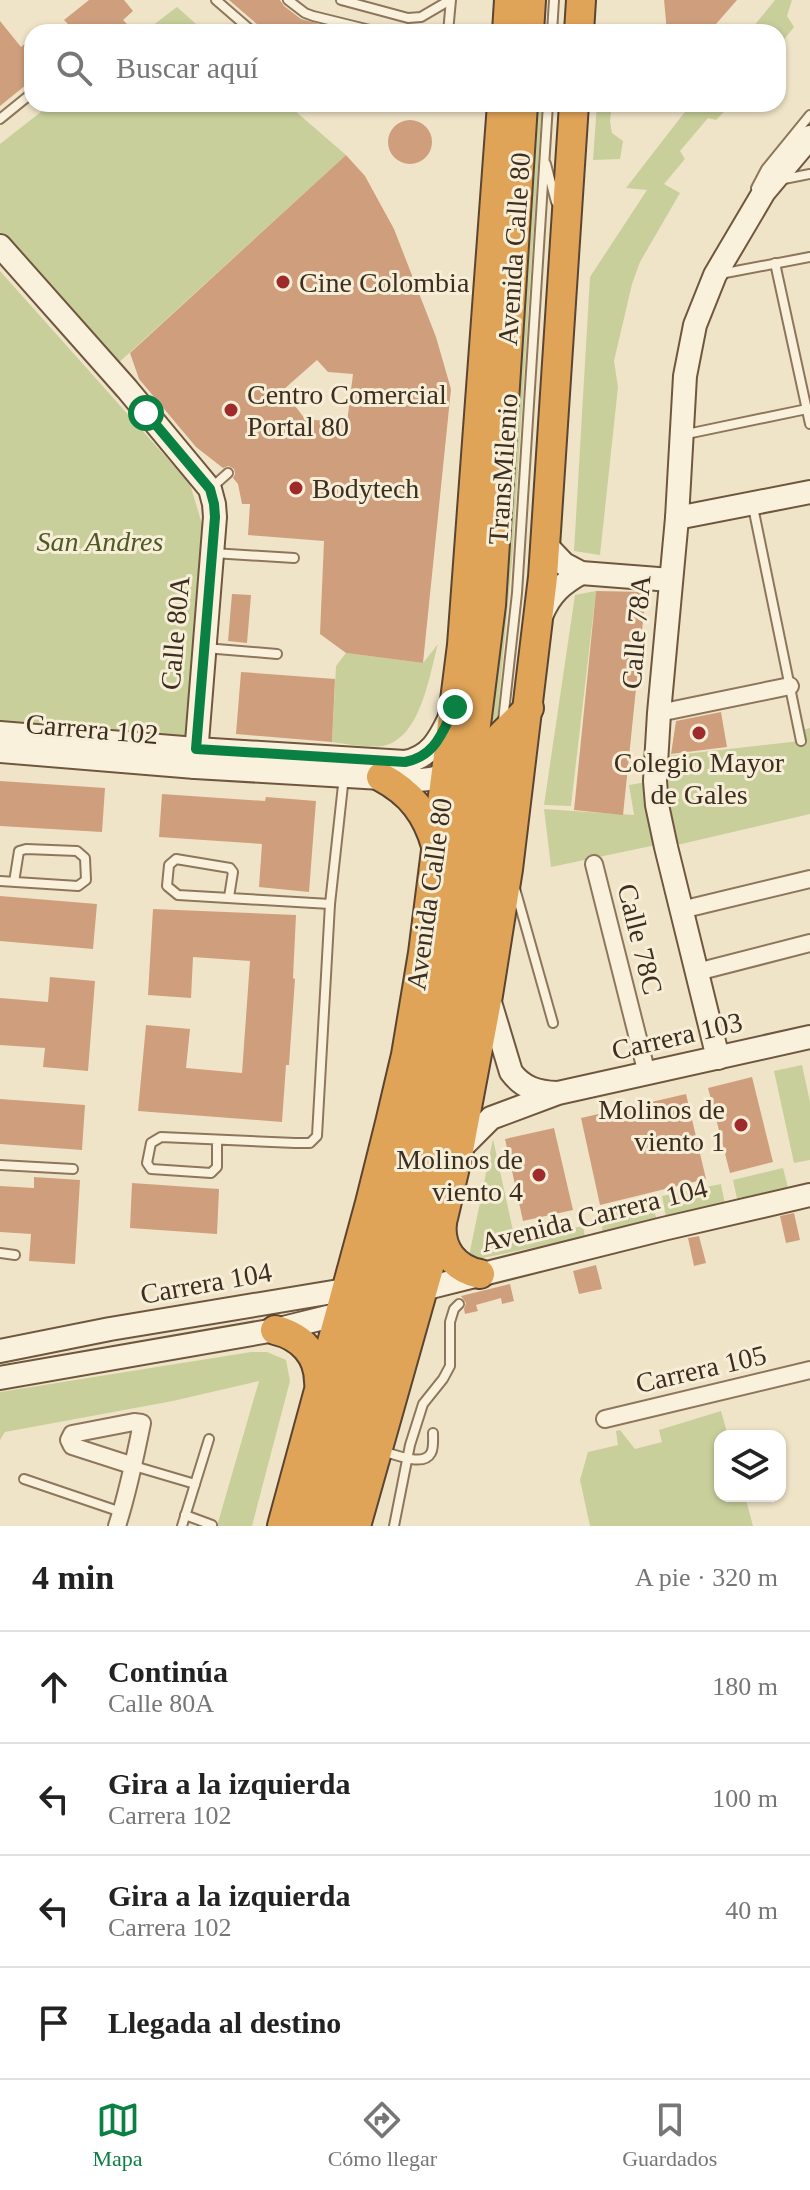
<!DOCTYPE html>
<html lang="es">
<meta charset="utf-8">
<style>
:root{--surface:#fff;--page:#f2f2f2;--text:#222;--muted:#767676;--line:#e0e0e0;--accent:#0b8043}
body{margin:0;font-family:"Times New Roman",serif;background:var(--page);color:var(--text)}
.controls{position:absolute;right:24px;bottom:24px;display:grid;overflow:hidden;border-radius:16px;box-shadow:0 2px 6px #0004}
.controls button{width:72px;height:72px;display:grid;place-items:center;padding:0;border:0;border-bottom:2px solid var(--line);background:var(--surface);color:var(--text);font:40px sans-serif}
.stop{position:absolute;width:24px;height:24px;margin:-18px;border:6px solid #0b8043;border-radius:50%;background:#fff}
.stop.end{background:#0b8043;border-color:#fff;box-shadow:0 2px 8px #0008}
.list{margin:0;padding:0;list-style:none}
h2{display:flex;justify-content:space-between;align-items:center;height:104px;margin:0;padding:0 32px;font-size:34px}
h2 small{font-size:26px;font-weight:400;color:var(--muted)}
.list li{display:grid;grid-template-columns:52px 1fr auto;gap:24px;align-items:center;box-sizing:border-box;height:112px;padding:0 32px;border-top:2px solid var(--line)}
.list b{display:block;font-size:30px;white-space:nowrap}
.list p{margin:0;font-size:26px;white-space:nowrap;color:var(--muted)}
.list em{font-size:26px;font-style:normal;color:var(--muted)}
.icon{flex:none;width:44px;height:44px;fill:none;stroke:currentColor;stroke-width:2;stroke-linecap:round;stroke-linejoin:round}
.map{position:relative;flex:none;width:810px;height:1526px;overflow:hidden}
.search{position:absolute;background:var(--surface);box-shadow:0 2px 6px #0004;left:24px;right:24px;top:24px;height:88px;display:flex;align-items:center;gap:20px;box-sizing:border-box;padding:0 28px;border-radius:24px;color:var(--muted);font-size:30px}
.sheet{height:552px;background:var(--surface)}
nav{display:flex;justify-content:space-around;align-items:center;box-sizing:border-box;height:112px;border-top:2px solid var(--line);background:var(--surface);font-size:22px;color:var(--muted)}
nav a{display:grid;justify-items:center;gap:4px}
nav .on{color:var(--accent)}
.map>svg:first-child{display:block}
.green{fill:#c9cf9b}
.building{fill:#cf9f7d;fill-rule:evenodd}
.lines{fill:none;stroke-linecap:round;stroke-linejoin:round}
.lane-casing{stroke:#8d765c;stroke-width:12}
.street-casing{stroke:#8d765c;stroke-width:20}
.secondary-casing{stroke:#6f573f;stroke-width:26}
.highway-casing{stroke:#5b4430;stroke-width:32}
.lane{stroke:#faf1dc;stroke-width:8}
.street{stroke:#faf1dc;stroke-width:16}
.secondary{stroke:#faf1dc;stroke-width:22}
.highway{stroke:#e0a458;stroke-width:28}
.route{stroke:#0b8043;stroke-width:10}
.poi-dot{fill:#9e2a2b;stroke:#f7eed8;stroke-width:3}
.labels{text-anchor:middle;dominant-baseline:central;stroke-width:6;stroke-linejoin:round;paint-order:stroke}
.street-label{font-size:28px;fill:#3d2e20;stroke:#f7eed8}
.poi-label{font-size:28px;fill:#3d2e20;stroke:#f7eed8;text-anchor:start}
.park-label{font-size:28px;font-style:italic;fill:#4d5a26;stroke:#f7eed8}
</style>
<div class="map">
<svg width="810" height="1526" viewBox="0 0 810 1526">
<rect width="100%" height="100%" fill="#f0e4c8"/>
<!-- green -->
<g class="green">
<path d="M775,0H792L787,16L794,27L778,47V32H749Z"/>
<path d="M177,7L205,32H144Z"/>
<path d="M51,104H287L346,155L115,366L0,232V144Z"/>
<path d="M533,104H542L512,561L497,720L485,728Z"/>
<path d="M597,104H612L610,121L612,133L623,141L620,159L593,160Z"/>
<path d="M691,104H732L716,120L708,118L680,151L685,159L664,184L680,193L640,262L632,284L614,361L618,387L600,555L574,551L590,277L647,190L626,188Z"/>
<path d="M0,271L190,484L202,524L187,737L0,725Z"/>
<path d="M596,591L571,806L544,805L575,595Z"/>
<path d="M438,644C429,676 421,738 383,746C367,748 348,744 332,742L336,666L346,653L423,663Z"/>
<path d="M810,728V814L677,845L670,805L666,756L800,741L799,731Z"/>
<path d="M646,782L656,845L551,867L544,809L634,815L629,785Z"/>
<path d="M802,1065L810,1102V1160L794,1163L774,1071Z"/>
<path d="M493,1139L515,1240L583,1226L585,1237L468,1261Z"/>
<path d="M783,1168L789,1191L738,1203L733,1180Z"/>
<path d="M721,1184L726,1209L667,1222L662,1196Z"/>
<path d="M652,1200L658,1226L604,1239L599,1212Z"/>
<path d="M251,1352H267L286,1360L290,1381L252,1526H217L259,1381L173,1401L5,1432L0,1440V1392Z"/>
<path d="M721,1411L728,1436H720V1496H745L753,1526H590L580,1480L588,1452L618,1445L616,1431L620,1430L635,1449L662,1442L659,1430Z"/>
</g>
<!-- building -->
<g class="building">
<path d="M89,0H124L133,11L123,20L130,27L124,32H61L69,25L64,20Z"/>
<path d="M229,0H280L284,6L301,19L337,29V32H266Z"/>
<path d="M664,0H737L709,32H667Z"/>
<path d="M0,21L21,47L32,38V80L0,106Z"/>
<circle cx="410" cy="142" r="22"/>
<path d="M346,155L365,176L394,229L436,337L451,389L423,663L346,653L320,634L324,541L248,535L250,504H242L238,484L233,478L235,474L234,469L229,466L223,468L196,447L139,379L130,353ZM317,360L328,372L353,374L347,423L305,419L283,390Z"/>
<path d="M596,591L646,592L623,815L574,810Z"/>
<path d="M232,594L251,595L247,643L228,641Z"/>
<path d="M241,672L335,679L332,742L236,734Z"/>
<path d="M721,712L727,747L671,754L676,721Z"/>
<path d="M0,781L105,788L102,832L0,826Z"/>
<path d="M162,794L265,801L266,797L316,801L309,892L259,887L262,844L159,837Z"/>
<path d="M0,896L97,904L93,949L0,941Z"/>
<path d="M153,909L296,915L293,978L295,979L289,1065H286L282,1122L138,1111L146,1025L190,1029L186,1068L242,1073L250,961L193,957L191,998L148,995Z"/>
<path d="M50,977L95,981L88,1071L43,1067L45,1048L0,1045V998L48,1002Z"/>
<path d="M752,1077L773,1162L730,1173L708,1088Z"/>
<path d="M686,1094L706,1179L600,1205L581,1118Z"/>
<path d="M0,1099L85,1105L82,1150L0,1144Z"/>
<path d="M554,1128L573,1210L523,1221L505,1139Z"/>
<path d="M34,1177L80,1180L75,1264L29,1261L31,1234L0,1232V1186L34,1188Z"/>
<path d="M132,1183L219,1189L217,1234L130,1228Z"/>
<path d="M794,1213L800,1240L786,1243L780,1216Z"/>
<path d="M699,1236L706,1263L694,1266L688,1238Z"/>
<path d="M596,1265L602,1289L579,1294L573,1271Z"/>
<path d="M510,1284L514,1301L502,1304L501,1298L476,1305L478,1311L465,1314L464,1309L466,1303L461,1296Z"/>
</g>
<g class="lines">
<!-- lane casing -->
<g class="lane-casing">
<g id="lane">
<path d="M216,0L253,32"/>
<path d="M288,0L305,13L313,16L378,32"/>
<path d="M341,0L408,18L421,17L450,0"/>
<path d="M448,32L451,0"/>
<path d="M552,32L554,0"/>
<path d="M0,119L32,93"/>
<path d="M546,164L556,202"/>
<path d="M779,180L810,174"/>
<path d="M756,188L766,169L810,115"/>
<path d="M775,263L810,424"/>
<path d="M720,274L810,257"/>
<path d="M682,435L807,409"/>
<path d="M210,489L228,473"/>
<path d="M753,507L801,741"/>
<path d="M213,553L294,558"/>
<path d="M205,648L277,654"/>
<path d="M503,721L517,593L548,104"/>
<path d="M0,881L78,886L86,880L85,858L77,851L26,849L19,851L14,882"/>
<path d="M514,885L553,1023"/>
<path d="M229,897L233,872L230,868L176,859L169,865L167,886L178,895L330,904"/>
<path d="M217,1140V1167L211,1173L151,1169L147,1163L151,1143L161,1137L295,1143H310L317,1136L330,904L344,776"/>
<path d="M0,1165L73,1169"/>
<path d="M0,1253L15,1255"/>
<path d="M381,1451C393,1453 423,1468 431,1453C434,1448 433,1438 433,1433"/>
<path d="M134,1466L195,1484"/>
<path d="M24,1479L121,1512"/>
<path d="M185,1515L212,1525"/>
<path d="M182,1526L209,1439"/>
<path d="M394,1526L410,1445L423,1404L443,1379L450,1366V1322L454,1309L459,1304"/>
</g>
</g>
<!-- street casing -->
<g class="street-casing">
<g id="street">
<path d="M659,713L790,686"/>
<path d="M594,864L647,1074"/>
<path d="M681,910L810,879"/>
<path d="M697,972L810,943"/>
<path d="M605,1419L810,1370"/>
<path d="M117,1526C128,1492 135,1458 142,1423L134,1422L72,1434L69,1440L72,1446L134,1466"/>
</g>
</g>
<!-- secondary casing -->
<g class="secondary-casing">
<g id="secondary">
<path d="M0,246L127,389L210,489L214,504L215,517L195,767"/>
<path d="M677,518L810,492"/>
<path d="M545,544L564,564L581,573L671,580"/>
<path d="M542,614C551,593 562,584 581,573"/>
<path d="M0,733L196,749L405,762C430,757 439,740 449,719"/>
<path d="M0,751L195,767L415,780C431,780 442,777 455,769"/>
<path d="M489,999L511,1072C523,1088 537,1092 557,1093"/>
<path d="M718,1058L666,847L657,805L655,781L659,713L677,518L685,376L695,325L715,275L764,192L810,137"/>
<path d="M459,1150L491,1118L558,1093L810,1037"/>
<path d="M411,1292L663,1229L810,1195"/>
<path d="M0,1351L110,1329L345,1290H361"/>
<path d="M0,1378L275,1330L352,1311"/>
</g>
</g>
<!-- highway casing -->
<g class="highway-casing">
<g id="highway">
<path d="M507,32L509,0"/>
<path d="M529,32L531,0"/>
<path d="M579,32L581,0"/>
<path d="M381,777C411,793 427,814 436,846"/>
<path d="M442,1223C439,1249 455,1269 480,1274"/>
<path d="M275,1330C301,1336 319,1355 319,1382"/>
<path d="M282,1526L370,1203L390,1123L406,1055L423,953L462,645L502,104"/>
<path d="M306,1526L421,1109L432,1053L453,908L491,605L523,104"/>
<path d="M329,1526L437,1139L459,1026L471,956L501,736L529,708"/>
<path d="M356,1526L443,1218L459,1150L488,995L508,869L543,577L574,104"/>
</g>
</g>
<!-- lane -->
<use href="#lane" class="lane"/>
<!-- street -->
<use href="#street" class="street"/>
<!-- secondary -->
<use href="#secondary" class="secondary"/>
<!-- highway -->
<use href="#highway" class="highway"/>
</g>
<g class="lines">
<!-- route -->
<path class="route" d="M146,413L210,489L214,504L215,517L196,749L405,762C436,756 442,732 455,707"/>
</g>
<!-- markers -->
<g class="poi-dot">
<circle cx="283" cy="282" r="8"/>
<circle cx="231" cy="410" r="8"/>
<circle cx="296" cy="488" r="8"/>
<circle cx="699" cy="733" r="8"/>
<circle cx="741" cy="1125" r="8"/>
<circle cx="539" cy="1175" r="8"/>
</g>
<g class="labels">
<!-- street labels -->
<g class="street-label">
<text transform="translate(514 249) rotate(-86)">Avenida Calle 80</text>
<text transform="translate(503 469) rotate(-86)">TransMilenio</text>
<text transform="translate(636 632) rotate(-85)">Calle 78A</text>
<text transform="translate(175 633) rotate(-85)">Calle 80A</text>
<text transform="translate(92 729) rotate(5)">Carrera 102</text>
<text transform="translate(429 894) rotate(-82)">Avenida Calle 80</text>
<text transform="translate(640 939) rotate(76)">Calle 78C</text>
<text transform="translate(677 1036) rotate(-13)">Carrera 103</text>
<text transform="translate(594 1215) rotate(-14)">Avenida Carrera 104</text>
<text transform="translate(206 1283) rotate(-10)">Carrera 104</text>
<text transform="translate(701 1369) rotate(-13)">Carrera 105</text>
</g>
<!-- poi labels -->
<g class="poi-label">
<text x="299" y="282">Cine Colombia</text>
<text x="247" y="394">Centro Comercial<tspan x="247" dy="32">Portal 80</tspan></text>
<text x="312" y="488">Bodytech</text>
<text x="699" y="762" text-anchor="middle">Colegio Mayor<tspan x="699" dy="32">de Gales</tspan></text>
<text x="725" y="1109" text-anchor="end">Molinos de<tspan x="725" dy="32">viento 1</tspan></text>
<text x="523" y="1159" text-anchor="end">Molinos de<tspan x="523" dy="32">viento 4</tspan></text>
</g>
<!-- park labels -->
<g class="park-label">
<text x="100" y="541">San Andres</text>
</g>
</g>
</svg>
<div class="controls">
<button><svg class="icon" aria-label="layers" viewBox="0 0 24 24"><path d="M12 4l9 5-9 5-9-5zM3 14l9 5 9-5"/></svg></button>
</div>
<div class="stop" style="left:146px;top:413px"></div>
<div class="stop end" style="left:455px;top:707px"></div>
<div class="search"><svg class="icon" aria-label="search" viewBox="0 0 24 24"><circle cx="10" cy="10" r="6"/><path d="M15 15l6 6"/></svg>Buscar aquí</div>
</div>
<section class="sheet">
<h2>4 min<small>A pie · 320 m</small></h2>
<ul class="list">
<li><svg class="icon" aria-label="ahead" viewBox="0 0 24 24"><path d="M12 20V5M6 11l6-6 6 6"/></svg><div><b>Continúa</b><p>Calle 80A</p></div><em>180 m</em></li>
<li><svg class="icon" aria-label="left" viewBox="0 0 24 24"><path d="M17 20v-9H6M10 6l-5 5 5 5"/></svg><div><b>Gira a la izquierda</b><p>Carrera 102</p></div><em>100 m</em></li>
<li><svg class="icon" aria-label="left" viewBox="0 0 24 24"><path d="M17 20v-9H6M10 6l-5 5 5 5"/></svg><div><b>Gira a la izquierda</b><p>Carrera 102</p></div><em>40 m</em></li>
<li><svg class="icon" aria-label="arrive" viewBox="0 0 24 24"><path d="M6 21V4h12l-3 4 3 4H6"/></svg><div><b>Llegada al destino</b></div></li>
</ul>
</section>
<nav>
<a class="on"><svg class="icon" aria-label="map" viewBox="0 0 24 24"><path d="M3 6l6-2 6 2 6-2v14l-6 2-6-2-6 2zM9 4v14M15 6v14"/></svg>Mapa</a>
<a><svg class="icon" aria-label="directions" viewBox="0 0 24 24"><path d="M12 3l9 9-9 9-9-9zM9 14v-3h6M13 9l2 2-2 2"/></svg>Cómo llegar</a>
<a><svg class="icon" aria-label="saved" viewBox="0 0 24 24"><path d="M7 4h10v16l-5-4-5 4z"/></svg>Guardados</a>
</nav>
